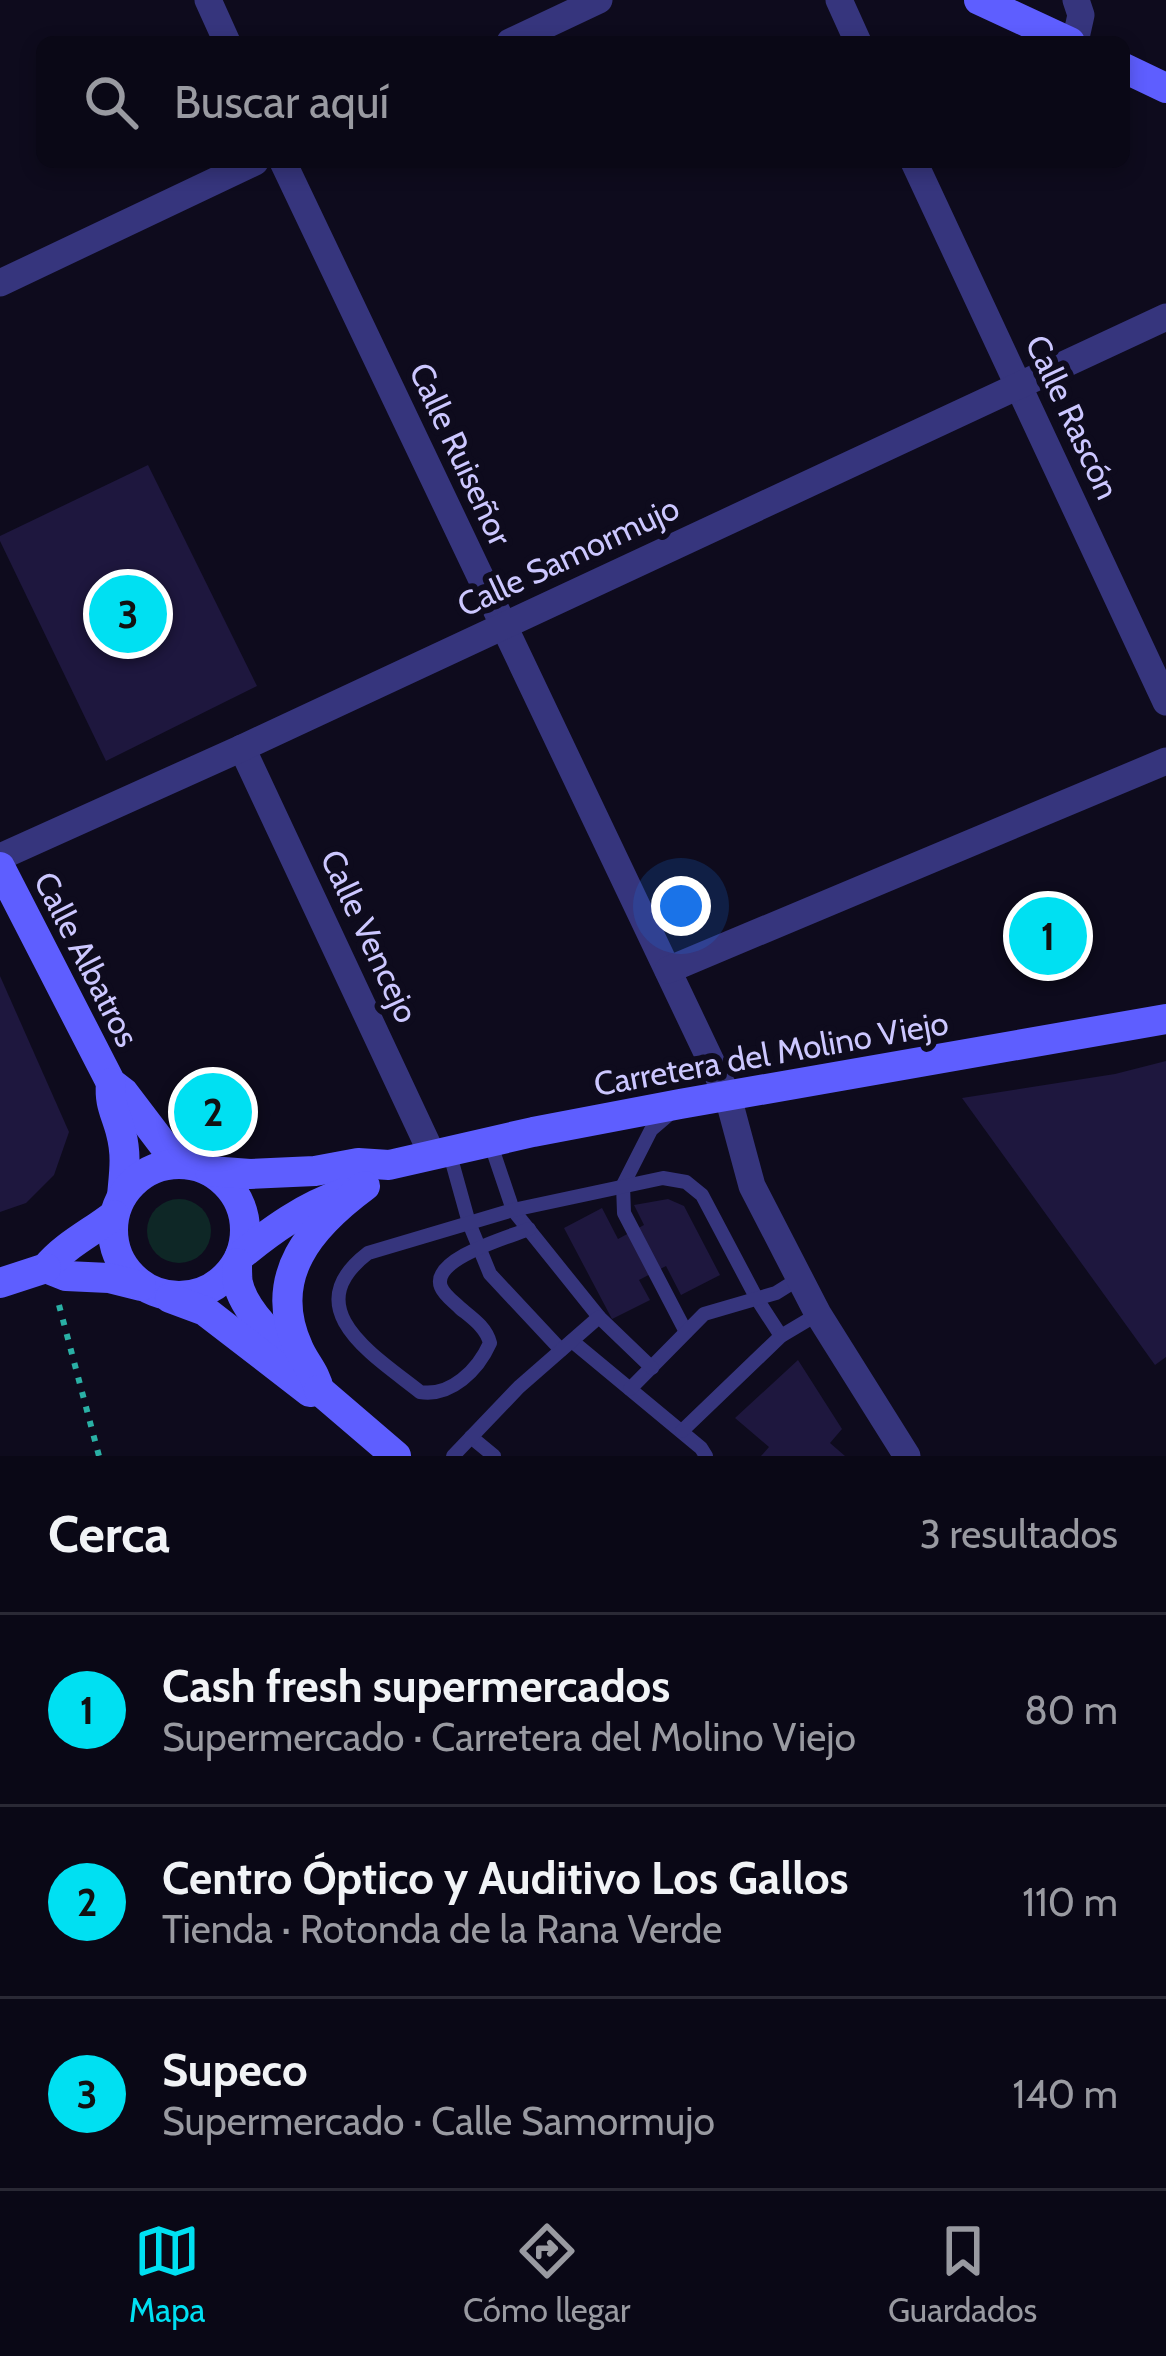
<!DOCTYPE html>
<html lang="es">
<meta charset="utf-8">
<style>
:root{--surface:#0a0816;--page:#181623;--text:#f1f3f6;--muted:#999aa1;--line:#2a2935;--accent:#00e0f2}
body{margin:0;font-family:Cabin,sans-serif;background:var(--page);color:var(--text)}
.you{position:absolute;left:681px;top:906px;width:42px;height:42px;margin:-30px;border:9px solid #fff;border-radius:50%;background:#1a73e8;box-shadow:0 0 0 18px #1a73e833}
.badge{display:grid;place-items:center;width:78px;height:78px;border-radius:50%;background:var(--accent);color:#111;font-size:39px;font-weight:700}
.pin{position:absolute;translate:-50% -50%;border:6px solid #fff;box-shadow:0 3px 12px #0006}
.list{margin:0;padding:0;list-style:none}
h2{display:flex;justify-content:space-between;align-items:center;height:156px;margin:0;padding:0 48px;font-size:51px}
h2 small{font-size:39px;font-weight:400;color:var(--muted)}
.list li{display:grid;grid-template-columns:78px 1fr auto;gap:36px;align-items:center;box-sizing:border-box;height:192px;padding:0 48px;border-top:3px solid var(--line)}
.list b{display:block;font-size:45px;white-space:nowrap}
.list p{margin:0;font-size:39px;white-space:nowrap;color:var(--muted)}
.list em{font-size:39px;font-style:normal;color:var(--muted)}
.icon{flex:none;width:66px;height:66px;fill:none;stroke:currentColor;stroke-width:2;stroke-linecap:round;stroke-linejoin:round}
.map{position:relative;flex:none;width:1166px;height:1456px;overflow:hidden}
.search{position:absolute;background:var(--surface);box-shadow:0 6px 18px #0003;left:36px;right:36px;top:36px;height:132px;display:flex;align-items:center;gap:30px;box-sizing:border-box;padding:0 42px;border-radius:18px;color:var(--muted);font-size:45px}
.sheet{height:732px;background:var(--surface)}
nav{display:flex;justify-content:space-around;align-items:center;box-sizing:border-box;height:168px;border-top:3px solid var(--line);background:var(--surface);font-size:33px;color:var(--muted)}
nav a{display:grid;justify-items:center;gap:6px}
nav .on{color:var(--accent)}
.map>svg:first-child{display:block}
.green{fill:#0e2726}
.building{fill:#1e173e}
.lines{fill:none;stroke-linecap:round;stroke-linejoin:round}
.path{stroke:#2ab0a5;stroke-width:6;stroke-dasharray:6 9;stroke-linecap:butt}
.lane{stroke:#36357d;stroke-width:14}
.street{stroke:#36357d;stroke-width:27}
.secondary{stroke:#5e5eff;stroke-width:30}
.labels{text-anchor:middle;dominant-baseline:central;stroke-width:12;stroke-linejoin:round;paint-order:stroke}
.street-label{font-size:33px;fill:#ccc7ff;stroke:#0e0b1d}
</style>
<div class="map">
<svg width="1166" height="1456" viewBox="0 0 1166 1456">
<rect width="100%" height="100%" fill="#0e0b1d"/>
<!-- green -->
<circle class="green" cx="179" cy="1231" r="32"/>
<!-- building -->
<g class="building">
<path d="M148,465L257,686L106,761L0,541V536Z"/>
<path d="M0,976L69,1132L54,1175L26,1203L0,1212Z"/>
<path d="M1166,1061V1357L1155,1365L962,1098L1115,1074Z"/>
<path d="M668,1199L684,1206L720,1275L681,1295L666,1266L639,1280L650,1300L612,1319L564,1228L602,1208L618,1239L644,1225L634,1205Z"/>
<path d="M798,1360L842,1429L830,1443L845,1456H761L769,1447L735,1418Z"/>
</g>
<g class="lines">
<!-- path -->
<path class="path" d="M59,1305L99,1456"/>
<!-- lane -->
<g class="lane">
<path d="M672,1112L651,1130L623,1185L624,1213L686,1332"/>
<path d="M490,1142L513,1210L599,1317"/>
<path d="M449,1151L469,1223L490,1274L561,1350"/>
<path d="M529,1229C509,1237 430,1259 441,1287C444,1295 454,1302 460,1308C472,1318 486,1327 490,1343C478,1370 451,1397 420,1392C375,1356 295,1309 368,1253L513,1210L663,1178L686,1182L702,1195L757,1299L781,1336"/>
<path d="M572,1341L701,1448L706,1456"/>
<path d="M630,1389L704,1314L776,1293L800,1278"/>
<path d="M682,1431L781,1336L818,1314"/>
<path d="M471,1437L494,1456"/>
<path d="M453,1456L519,1387L599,1317L652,1368"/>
</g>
<!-- street -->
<g class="street">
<path d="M208,0L227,42"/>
<path d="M839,0L858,42"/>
<path d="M510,42L599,0"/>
<path d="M1075,42L1081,15L1076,0"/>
<path d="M283,162L728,1097L752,1186L818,1314L907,1456"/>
<path d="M914,162L1166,702"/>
<path d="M0,283L255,162"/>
<path d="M242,748L432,1154"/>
<path d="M0,857L242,748L1166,317"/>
<path d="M668,970L1166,761"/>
</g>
<!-- secondary -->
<g class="secondary">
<path d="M979,0L1070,42"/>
<path d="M1124,68L1166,88"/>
<path d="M0,867L111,1083L124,1093L165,1147L186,1164"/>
<path d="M111,1083C109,1105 116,1113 121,1133C127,1155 124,1174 122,1196"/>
<circle cx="179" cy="1230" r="66"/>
<path d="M210,1171L250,1174L315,1171L358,1163L389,1165L533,1132L680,1104L1166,1019"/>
<path d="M240,1256C273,1229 304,1207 344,1193"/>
<path d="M237,1263C237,1264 237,1282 238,1283C244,1312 279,1343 300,1362"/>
<path d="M46,1268L66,1276L109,1278L141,1286"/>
<path d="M46,1268C65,1245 91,1233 114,1215"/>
<path d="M0,1283L46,1268"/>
<path d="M170,1298L205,1311L310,1392L319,1390"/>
<path d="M319,1390C316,1373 304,1362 298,1347C266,1276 311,1226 365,1186"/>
<path d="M319,1390L396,1456"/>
</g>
</g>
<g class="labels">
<!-- street labels -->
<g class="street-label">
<text transform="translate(1073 417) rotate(65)">Calle Rascón</text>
<text transform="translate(461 454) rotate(65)">Calle Ruiseñor</text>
<text transform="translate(568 556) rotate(-25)">Calle Samormujo</text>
<text transform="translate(370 936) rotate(65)">Calle Vencejo</text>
<text transform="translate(87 959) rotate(63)">Calle Albatros</text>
<text transform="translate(771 1053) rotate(-10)">Carretera del Molino Viejo</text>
</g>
</g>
</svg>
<div class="you"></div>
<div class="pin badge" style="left:1048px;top:936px">1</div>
<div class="pin badge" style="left:213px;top:1112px">2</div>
<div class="pin badge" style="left:128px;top:614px">3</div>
<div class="search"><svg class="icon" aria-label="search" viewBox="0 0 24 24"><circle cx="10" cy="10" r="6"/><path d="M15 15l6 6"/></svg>Buscar aquí</div>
</div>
<section class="sheet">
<h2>Cerca<small>3 resultados</small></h2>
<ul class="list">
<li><span class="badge">1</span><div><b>Cash fresh supermercados</b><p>Supermercado · Carretera del Molino Viejo</p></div><em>80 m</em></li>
<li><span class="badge">2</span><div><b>Centro Óptico y Auditivo Los Gallos</b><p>Tienda · Rotonda de la Rana Verde</p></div><em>110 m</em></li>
<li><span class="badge">3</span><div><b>Supeco</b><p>Supermercado · Calle Samormujo</p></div><em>140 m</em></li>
</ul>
</section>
<nav>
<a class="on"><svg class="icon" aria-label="map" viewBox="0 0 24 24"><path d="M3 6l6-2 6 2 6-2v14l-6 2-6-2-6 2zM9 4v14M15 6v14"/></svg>Mapa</a>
<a><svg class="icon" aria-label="directions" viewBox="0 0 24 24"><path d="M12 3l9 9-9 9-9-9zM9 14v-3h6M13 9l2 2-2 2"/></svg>Cómo llegar</a>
<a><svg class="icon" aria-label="saved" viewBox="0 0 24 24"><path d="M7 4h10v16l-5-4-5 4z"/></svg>Guardados</a>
</nav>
